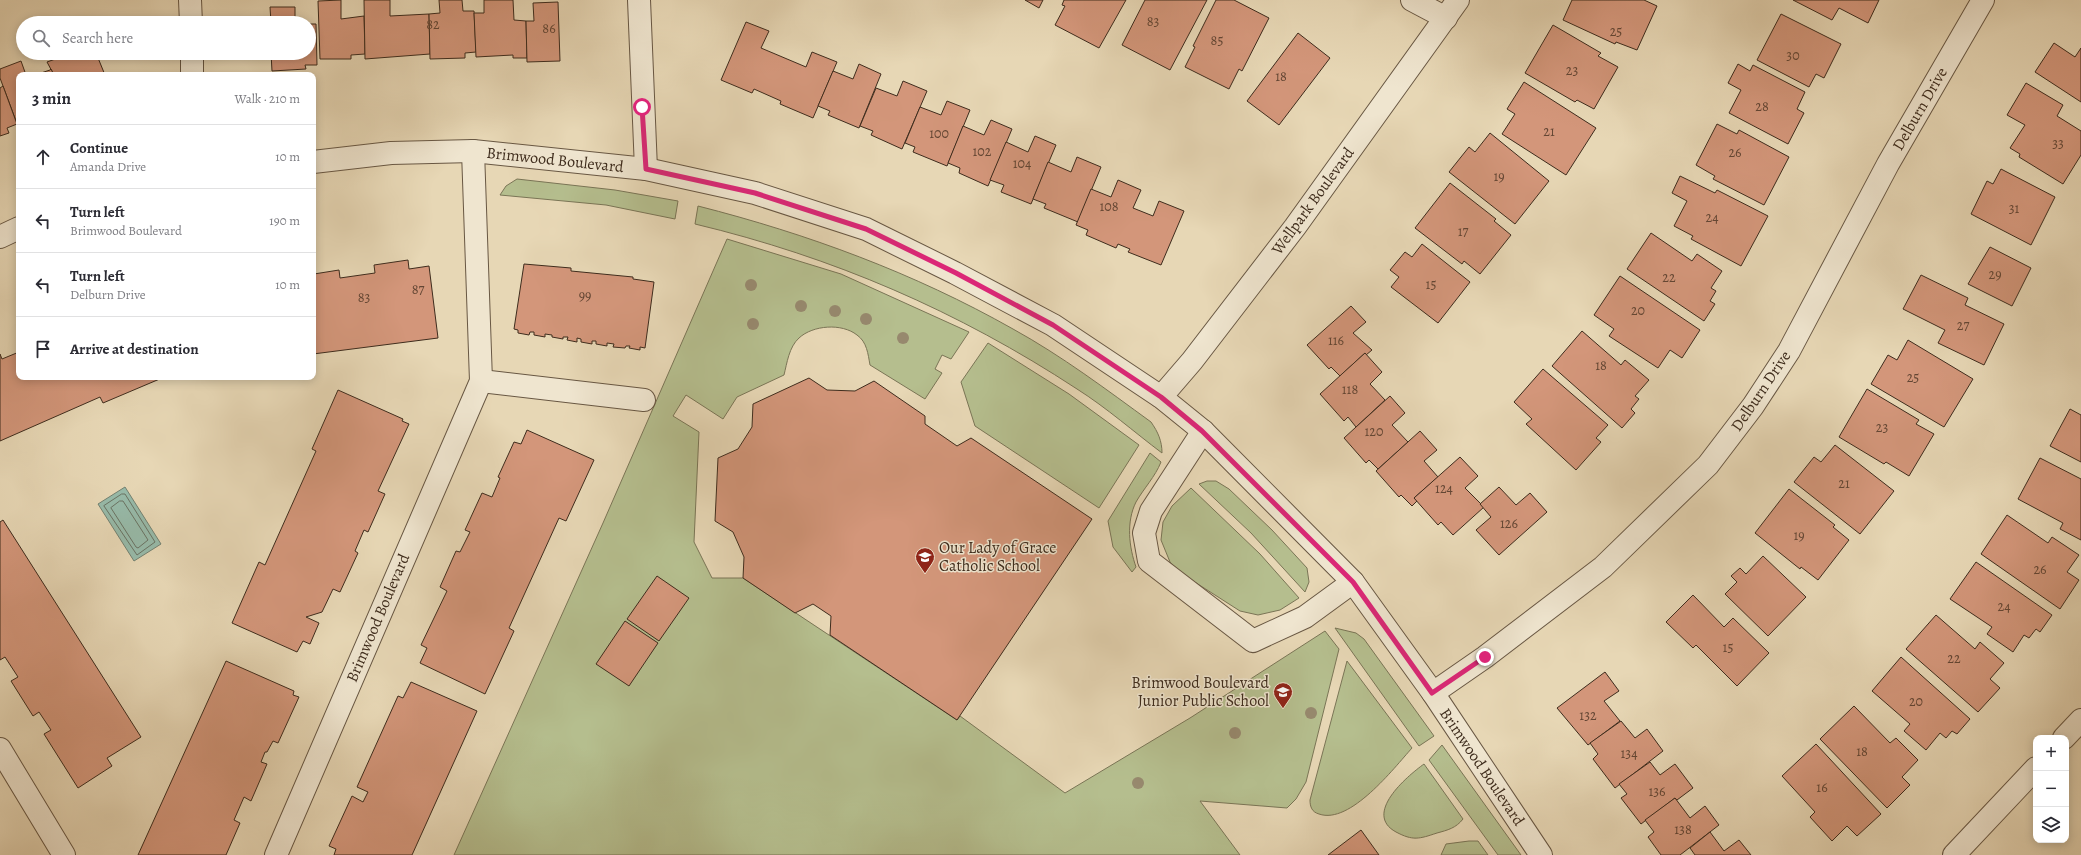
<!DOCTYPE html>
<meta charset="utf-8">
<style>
:root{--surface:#fff;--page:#f2f2f3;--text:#2b2b33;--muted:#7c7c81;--line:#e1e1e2}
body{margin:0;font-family:Alegreya,serif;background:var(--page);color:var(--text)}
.controls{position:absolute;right:12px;bottom:12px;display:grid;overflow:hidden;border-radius:8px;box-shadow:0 2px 10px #0003}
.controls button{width:36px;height:36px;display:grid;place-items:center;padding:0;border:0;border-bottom:1px solid var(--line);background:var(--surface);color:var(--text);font:20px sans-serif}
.stop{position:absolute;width:12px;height:12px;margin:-9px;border:3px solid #db2777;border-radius:50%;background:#fff}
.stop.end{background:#db2777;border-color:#fff;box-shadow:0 1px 4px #0008}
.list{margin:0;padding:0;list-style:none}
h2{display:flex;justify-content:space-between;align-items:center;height:52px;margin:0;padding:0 16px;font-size:17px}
h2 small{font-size:13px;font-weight:400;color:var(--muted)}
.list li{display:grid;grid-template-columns:26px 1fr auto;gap:12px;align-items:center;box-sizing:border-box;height:64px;padding:0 16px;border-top:1px solid var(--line)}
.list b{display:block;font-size:15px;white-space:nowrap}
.list p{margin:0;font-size:13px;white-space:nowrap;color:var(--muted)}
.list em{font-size:13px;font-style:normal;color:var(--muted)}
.icon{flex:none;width:22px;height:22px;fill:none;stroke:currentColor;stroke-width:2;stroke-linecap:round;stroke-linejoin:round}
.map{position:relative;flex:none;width:2081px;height:855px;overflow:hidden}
.search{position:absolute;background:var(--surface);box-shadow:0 2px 10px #0003;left:16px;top:16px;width:300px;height:44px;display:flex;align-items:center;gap:10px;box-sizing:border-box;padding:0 14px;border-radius:22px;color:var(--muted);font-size:15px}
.panel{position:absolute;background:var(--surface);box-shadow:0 2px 10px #0003;left:16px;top:72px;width:300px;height:308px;border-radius:8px}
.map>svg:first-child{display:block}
.green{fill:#b5be8e;stroke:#7a7556}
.water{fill:#97baa9;stroke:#738171}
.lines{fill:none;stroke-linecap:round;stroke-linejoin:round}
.shore{stroke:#6a7363;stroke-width:1}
.building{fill:#d3967a;stroke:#3e2c1d}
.minor-casing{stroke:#685743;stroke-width:24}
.minor{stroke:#efe5cf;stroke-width:22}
.tree{fill:#97896e}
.route{stroke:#db2777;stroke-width:5}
.labels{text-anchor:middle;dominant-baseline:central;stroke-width:3;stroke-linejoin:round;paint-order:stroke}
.number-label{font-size:14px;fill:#634634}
.street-label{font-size:16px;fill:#3e2c1d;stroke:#efe5cf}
.poi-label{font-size:16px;fill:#3e2c1d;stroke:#efe5cf;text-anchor:start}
</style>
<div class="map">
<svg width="2081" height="855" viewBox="0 0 2081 855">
<rect width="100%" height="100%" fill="#e7d7b5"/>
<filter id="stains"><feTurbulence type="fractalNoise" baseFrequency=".005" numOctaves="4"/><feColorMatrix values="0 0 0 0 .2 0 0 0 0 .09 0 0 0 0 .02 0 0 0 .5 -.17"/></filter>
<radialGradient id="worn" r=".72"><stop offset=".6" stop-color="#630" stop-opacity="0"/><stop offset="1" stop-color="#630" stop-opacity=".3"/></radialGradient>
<!-- green -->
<g class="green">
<path d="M517,179L615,190L678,201L675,219L606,205L500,195L506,186Z"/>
<path d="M698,206C808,234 914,273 1013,329C1062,356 1107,390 1151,422C1158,432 1162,441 1162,453C1134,432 1107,408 1077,389C958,311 833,257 695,224Z"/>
<path d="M727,239L841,274L969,332L951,359L942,355L935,369L942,373L925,399L870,365C868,354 867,342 857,335C842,323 813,325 799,338C789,347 787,363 784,375L737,397L723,419L686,395L673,416L699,432L694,542L712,578H743L957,720L960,716L1065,793L1190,718L1325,631L1339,649L1306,782L1296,799L1287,808L1200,801L1240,855H454L603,523Z"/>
<path d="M988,343L1069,394L1139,445L1099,508L975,426L961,382Z"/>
<path d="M1150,453L1161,462C1155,477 1144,488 1136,502C1126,522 1129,547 1136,567L1132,572L1113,547L1108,521Z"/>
<path d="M1207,481H1216L1229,489L1272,530L1307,568L1309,582L1305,592L1251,533L1199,484Z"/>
<path d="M1191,488L1260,554L1299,598L1280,610L1258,615L1240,611L1179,572L1170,562L1161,540L1163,522L1172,506Z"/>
<path d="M1335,628L1356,633L1364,639L1434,736L1419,746Z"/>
<path d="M1347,661L1412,748C1394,768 1350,825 1319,814C1312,812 1310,807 1310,800Z"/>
<path d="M1442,745L1521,855H1498L1429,760Z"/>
<path d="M1424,764L1463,819C1456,828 1448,830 1437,833C1419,839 1413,841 1396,832C1363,814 1406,777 1424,764Z"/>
<path d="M1469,841H1478L1488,855H1441L1446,844Z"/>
</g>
<!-- water -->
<path class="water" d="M125,487L161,544L134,561L98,504Z"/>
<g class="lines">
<!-- shore -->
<g class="shore">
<path d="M122,494H125L155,542L137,555L104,506Z"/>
<path d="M120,501H123L148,540L138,548L136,547L111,508Z"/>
</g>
</g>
<!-- building -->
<g class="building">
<path d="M341,0V19L364,16L365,54L351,55V59H320L318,1Z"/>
<path d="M364,0H390V16L429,14L430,54L365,59Z"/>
<path d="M439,0H462L463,11H474L476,52L465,53V58L430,59L429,14L440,13Z"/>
<path d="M484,0H513L514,20L526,21L527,58H513V55L476,57L474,13H484Z"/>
<path d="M1025,0H1043L1039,8Z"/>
<path d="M1064,0H1126L1099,48L1055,25L1065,6L1062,5Z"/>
<path d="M1145,0H1207L1170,70L1122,45Z"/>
<path d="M1216,0H1234L1269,18L1242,71L1239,69L1229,89L1185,67L1195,47L1193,46Z"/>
<path d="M1572,0H1644L1657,6L1637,50L1616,42L1615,44L1563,20Z"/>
<path d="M1793,0H1879L1868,23L1839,8L1832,20Z"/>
<path d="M558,2L560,61L527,62L526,21H534L533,3Z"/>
<path d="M270,7H295V23H271Z"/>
<path d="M1781,14L1841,44L1824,78L1816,74L1809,87L1757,60Z"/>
<path d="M746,22L769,31L761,48L806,67L812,52L837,62L813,118L780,104L781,101L754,89L752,93L721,80Z"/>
<path d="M309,24H316L317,65H305L306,69L272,71L271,53H309Z"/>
<path d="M1553,25L1601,53L1598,56L1618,67L1594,109L1577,100L1575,102L1525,73Z"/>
<path d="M1298,33L1330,58L1279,125L1247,101Z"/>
<path d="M2054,43L2075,57L2081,48V102L2035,72Z"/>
<path d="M72,53H96L105,75H54L47,62Z"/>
<path d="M21,61L26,75H19V129L0,78V69Z"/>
<path d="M859,64L881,74L859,128L828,115L830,111L818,106L833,71L853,79Z"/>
<path d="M1738,64L1750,71L1753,65L1805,92L1797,109L1804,113L1788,144L1729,113L1741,90L1728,83Z"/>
<path d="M51,69L54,75H35L50,70Z"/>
<path d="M903,81L927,91L902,149L871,135L873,131L860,126L876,88L897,96Z"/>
<path d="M1524,82L1596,128L1566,175L1502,134L1515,114L1507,109Z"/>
<path d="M2026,83L2063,105L2057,116L2081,131V155L2063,184L2019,157L2020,154L2010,148L2025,125L2007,115Z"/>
<path d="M3,86L17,124L7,128L9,133L0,136V88Z"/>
<path d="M947,101L970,110L947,166L913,152L915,147L905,143L920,107L941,115Z"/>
<path d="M991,120L1012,129L988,186L959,173L960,168L948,163L963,126L984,135Z"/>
<path d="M1717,124L1737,134L1739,130L1789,157L1764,205L1713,179L1715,176L1696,165Z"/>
<path d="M1490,133L1549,181L1515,224L1449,172L1469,147L1475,152Z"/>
<path d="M1035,136L1056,145L1031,204L1001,192L1004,185L990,180L1006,142L1028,152Z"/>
<path d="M1077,157L1101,167L1078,222L1044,208L1046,204L1033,199L1048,162L1071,172Z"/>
<path d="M2001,169L2055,197L2031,245L1971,214L1987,181L1993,184Z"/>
<path d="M1680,176L1715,193L1717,190L1768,216L1741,266L1691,239L1693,236L1674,226L1687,201L1672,193Z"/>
<path d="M1118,180L1141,190L1133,208L1153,216L1159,201L1184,211L1161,265L1128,252L1130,249L1118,244L1116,248L1086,235L1088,230L1076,225L1091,189L1111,197Z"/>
<path d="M1450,183L1496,219L1494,221L1511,235L1480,274L1464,261L1462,264L1415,228Z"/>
<path d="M1651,233L1692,261L1697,254L1722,271L1711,288L1716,291L1710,301L1715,304L1704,321L1627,269Z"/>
<path d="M1422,244L1470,282L1438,323L1391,287L1399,277L1390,270L1405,252L1412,257Z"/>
<path d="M1990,247L2031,268L2012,306L1968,284Z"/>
<path d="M408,260L409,269L429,266L438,338L313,354L314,274L339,270L340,278L375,273L374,265Z"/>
<path d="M524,264L571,268V271L633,277V279L654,282L645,348L640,347V350L629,348L630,346H626L625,348L613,347L614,344L607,343V346L596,344V341H592V344L581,342V339L577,338V342L567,340L568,337H563V339L552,337V335L545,334V337L534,335V332H530L529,335L518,333V330L514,329Z"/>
<path d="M1921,275L1968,298L1965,305L2004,324L1984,365L1938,343L1945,330L1903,309Z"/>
<path d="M1620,276L1700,330L1682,358L1670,350L1658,368L1609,336L1614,329L1594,315Z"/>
<path d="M1351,306L1366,322L1353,333L1372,350L1366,355L1365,353L1340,376L1331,367L1329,369L1307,345Z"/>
<path d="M1582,331L1621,365L1625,360L1649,380L1635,396L1639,399L1631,409L1635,413L1622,428L1552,366Z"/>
<path d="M1908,340L1973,379L1944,427L1871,384L1888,355L1897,360Z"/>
<path d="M19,352V377L162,378L103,403L100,397L0,441V354L2,359Z"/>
<path d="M1365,353L1382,372L1370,384L1385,400L1356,427L1348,417L1344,421L1320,394Z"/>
<path d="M1543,369L1608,425L1596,438L1601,442L1576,470L1526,424L1532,419L1514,402Z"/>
<path d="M809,378L827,390L855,391L874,381L925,416V424L957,446L971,438L1092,519L957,720L830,635L831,616L813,604L795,613L743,578L744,557L733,532L715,521L718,458L738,449L752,427L753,404Z"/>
<path d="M1867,389L1919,420L1916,424L1934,434L1909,476L1886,462L1884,464L1839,437Z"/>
<path d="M338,390L403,419L402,421L409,424L378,491L385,494L368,532L364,530L355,551L358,553L340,592L333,589L322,612L306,617L319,623L310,644L303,641L297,652L232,623L259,562L265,565L316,451L312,449Z"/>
<path d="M1390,396L1405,413L1392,425L1408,442L1378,469L1369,460L1366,463L1344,438Z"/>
<path d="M2070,409L2081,415V462L2050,446Z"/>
<path d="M527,430L594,460L566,521L559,518L509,628L514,631L485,694L420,663L427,648L421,645L447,591L440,587L456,551L460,552L470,532L465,530L482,493L492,497L500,478L498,477L514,442L521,444Z"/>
<path d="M1420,431L1437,450L1424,461L1438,477L1414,498L1417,501L1412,506L1401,495L1399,497L1376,471Z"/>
<path d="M1835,445L1894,491L1860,534L1794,482L1814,457L1821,462Z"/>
<path d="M1460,457L1478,476L1465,488L1484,507L1453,535L1441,522L1438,525L1414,498Z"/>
<path d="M2040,458L2081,479V540L2060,529L2063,523L2018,499Z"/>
<path d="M1499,487L1516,505L1530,493L1547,512L1499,555L1476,530L1491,517L1480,504Z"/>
<path d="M1789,489L1835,525L1833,527L1849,540L1818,580L1801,567L1800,569L1755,533Z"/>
<path d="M2007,515L2048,543L2052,537L2079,555L2067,572L2079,580L2060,609L1981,554Z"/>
<path d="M3,520L141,737L107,758L112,766L78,788L44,734L51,730L39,712L33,716L11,681L18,677L5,657L0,660V522Z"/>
<path d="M1763,556L1806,597L1768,636L1725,594L1737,582L1731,576L1740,568L1746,574Z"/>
<path d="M1976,562L2052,615L2040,632L2036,629L2029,638L2024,635L2013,652L1987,634L1992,627L1950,599Z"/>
<path d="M657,576L689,598L659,641L627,619Z"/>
<path d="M1693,595L1724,627L1733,618L1769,653L1737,686L1696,645L1693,648L1666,622Z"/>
<path d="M1936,615L1975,649L1980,642L2004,663L1990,679L2000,688L1978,712L1906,649Z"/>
<path d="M625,621L658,643L629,686L596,664Z"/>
<path d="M1901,657L1970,719L1957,734L1952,731L1946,738L1940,733L1926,750L1904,731L1910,724L1872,691Z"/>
<path d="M226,661L294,691L293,695L299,697L278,743L273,741L267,752H265L261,762L267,764L251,801L244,797L234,820L240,823L226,855H138Z"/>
<path d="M1605,672L1619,691L1604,701L1620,721L1588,745L1557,708Z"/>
<path d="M411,682L477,711L412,855H334L336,849L329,846L352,796L363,802L368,792L357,787L398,696L403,698Z"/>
<path d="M1854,706L1890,743L1896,738L1918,760L1902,777L1910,785L1887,808L1820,739Z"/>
<path d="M1621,721L1635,738L1647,729L1663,751L1615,788L1593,759L1598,754L1590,743Z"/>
<path d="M1816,744L1881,814L1857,836L1847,826L1832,841L1810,817L1815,812L1782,776Z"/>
<path d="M1650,762L1660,775L1675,764L1693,788L1677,800L1675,798L1641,824L1621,798L1627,794L1619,784Z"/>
<path d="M1675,798L1690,818L1705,806L1719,825L1680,855H1661L1648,837L1654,832L1645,820Z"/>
<path d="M1361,830L1379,855H1328Z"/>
<path d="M1710,832L1724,851L1739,840L1751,855H1695L1690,848Z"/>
</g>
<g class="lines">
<!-- minor casing -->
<g class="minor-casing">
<g id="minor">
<path d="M190,0L191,23"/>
<path d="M639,0L646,169"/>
<path d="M1412,0L1446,18"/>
<path d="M192,53V75"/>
<path d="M313,162L391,153L473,151L646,169L755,193L866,229L955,273L1053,325L1161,397L1203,431L1353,582L1433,693L1541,855"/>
<path d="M0,237L19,228"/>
<path d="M481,381L644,400"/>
<path d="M1161,397L1192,361L1295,227L1458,0"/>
<path d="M1203,431L1151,511L1144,533L1149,561L1253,641L1305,617L1353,582"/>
<path d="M1433,693L1485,657L1603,567L1708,465L1753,406L1789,351L1888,164L1983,0"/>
<path d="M2064,738L2081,720"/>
<path d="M0,749L64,855"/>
<path d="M276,855L481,381L473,151"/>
<path d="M1954,855L2036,768"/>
</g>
</g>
<!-- minor -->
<use href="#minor" class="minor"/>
</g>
<!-- trees -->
<g class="tree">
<circle cx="751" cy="285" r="6"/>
<circle cx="801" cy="306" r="6"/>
<circle cx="835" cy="311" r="6"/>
<circle cx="866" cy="319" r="6"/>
<circle cx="753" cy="324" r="6"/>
<circle cx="903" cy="338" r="6"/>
<circle cx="1311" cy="713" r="6"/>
<circle cx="1235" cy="733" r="6"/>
<circle cx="1138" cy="783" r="6"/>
</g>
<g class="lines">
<!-- route -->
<path class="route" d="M642,107L646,169L755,193L866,229L956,273L1053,325L1161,397L1202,431L1353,582L1432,693L1485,657"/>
</g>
<!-- icons -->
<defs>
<g id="school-pin" transform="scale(1)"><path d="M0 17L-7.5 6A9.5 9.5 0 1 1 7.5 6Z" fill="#8f2418" stroke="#efe5cf"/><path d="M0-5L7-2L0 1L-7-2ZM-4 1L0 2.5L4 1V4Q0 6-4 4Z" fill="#fff"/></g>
</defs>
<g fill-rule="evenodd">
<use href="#school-pin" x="925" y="557"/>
<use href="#school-pin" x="1283" y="692"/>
</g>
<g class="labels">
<!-- number labels -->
<g class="number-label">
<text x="1153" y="21">83</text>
<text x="433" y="24">82</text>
<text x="549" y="28">86</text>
<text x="1616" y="31">25</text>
<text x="1217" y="40">85</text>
<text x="1793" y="55">30</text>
<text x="1572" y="70">23</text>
<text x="1281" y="76">18</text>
<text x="1762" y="106">28</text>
<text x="1549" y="131">21</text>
<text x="939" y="133">100</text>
<text x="2058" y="143">33</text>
<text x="982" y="151">102</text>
<text x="1735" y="152">26</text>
<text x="1022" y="163">104</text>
<text x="1499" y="176">19</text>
<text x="1109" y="206">108</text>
<text x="2014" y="208">31</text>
<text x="1712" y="217">24</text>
<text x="1463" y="231">17</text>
<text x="1995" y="274">29</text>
<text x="1669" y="277">22</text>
<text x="1431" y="284">15</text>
<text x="418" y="289">87</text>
<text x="585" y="295">99</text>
<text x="364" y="297">83</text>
<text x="1638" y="310">20</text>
<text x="1963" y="325">27</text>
<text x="1336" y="340">116</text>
<text x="1601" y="365">18</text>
<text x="1913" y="377">25</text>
<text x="1350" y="389">118</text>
<text x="1882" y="427">23</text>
<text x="1374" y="431">120</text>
<text x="1844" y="483">21</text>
<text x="1444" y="488">124</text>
<text x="1509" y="523">126</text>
<text x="1799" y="535">19</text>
<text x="2040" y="569">26</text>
<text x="2004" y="606">24</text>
<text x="1728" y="647">15</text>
<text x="1954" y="658">22</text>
<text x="1916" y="701">20</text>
<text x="1588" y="715">132</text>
<text x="1862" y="751">18</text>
<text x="1629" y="753">134</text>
<text x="1822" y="787">16</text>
<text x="1657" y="791">136</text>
<text x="1683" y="829">138</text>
</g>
<!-- street labels -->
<g class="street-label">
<text transform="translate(1920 109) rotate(-60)">Delburn Drive</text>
<text transform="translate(555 160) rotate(6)">Brimwood Boulevard</text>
<text transform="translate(1313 201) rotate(-54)">Wellpark Boulevard</text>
<text transform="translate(1761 391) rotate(-56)">Delburn Drive</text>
<text transform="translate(378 618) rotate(-67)">Brimwood Boulevard</text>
<text transform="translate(1482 767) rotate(56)">Brimwood Boulevard</text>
</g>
<!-- poi labels -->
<g class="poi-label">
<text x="939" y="548">Our Lady of Grace<tspan x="939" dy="18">Catholic School</tspan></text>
<text x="1269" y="683" text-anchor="end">Brimwood Boulevard<tspan x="1269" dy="18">Junior Public School</tspan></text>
</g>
</g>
<rect width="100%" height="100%" filter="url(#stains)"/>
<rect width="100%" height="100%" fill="url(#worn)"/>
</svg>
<div class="controls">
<button>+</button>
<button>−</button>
<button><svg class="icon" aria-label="layers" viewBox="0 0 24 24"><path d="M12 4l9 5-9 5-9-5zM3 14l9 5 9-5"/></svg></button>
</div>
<div class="stop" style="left:642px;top:107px"></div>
<div class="stop end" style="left:1485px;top:657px"></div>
<div class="search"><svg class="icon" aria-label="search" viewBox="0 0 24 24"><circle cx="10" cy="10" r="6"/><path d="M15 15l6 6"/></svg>Search here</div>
<section class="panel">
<h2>3 min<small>Walk · 210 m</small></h2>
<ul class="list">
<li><svg class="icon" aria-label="ahead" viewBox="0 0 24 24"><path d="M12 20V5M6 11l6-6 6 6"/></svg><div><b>Continue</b><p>Amanda Drive</p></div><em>10 m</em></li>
<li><svg class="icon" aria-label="left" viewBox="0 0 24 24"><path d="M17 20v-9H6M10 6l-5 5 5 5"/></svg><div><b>Turn left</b><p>Brimwood Boulevard</p></div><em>190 m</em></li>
<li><svg class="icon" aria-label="left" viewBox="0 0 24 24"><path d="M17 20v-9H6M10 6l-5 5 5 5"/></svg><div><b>Turn left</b><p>Delburn Drive</p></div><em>10 m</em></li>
<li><svg class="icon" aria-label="arrive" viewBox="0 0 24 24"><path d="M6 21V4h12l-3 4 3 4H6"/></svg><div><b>Arrive at destination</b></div></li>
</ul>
</section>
</div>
